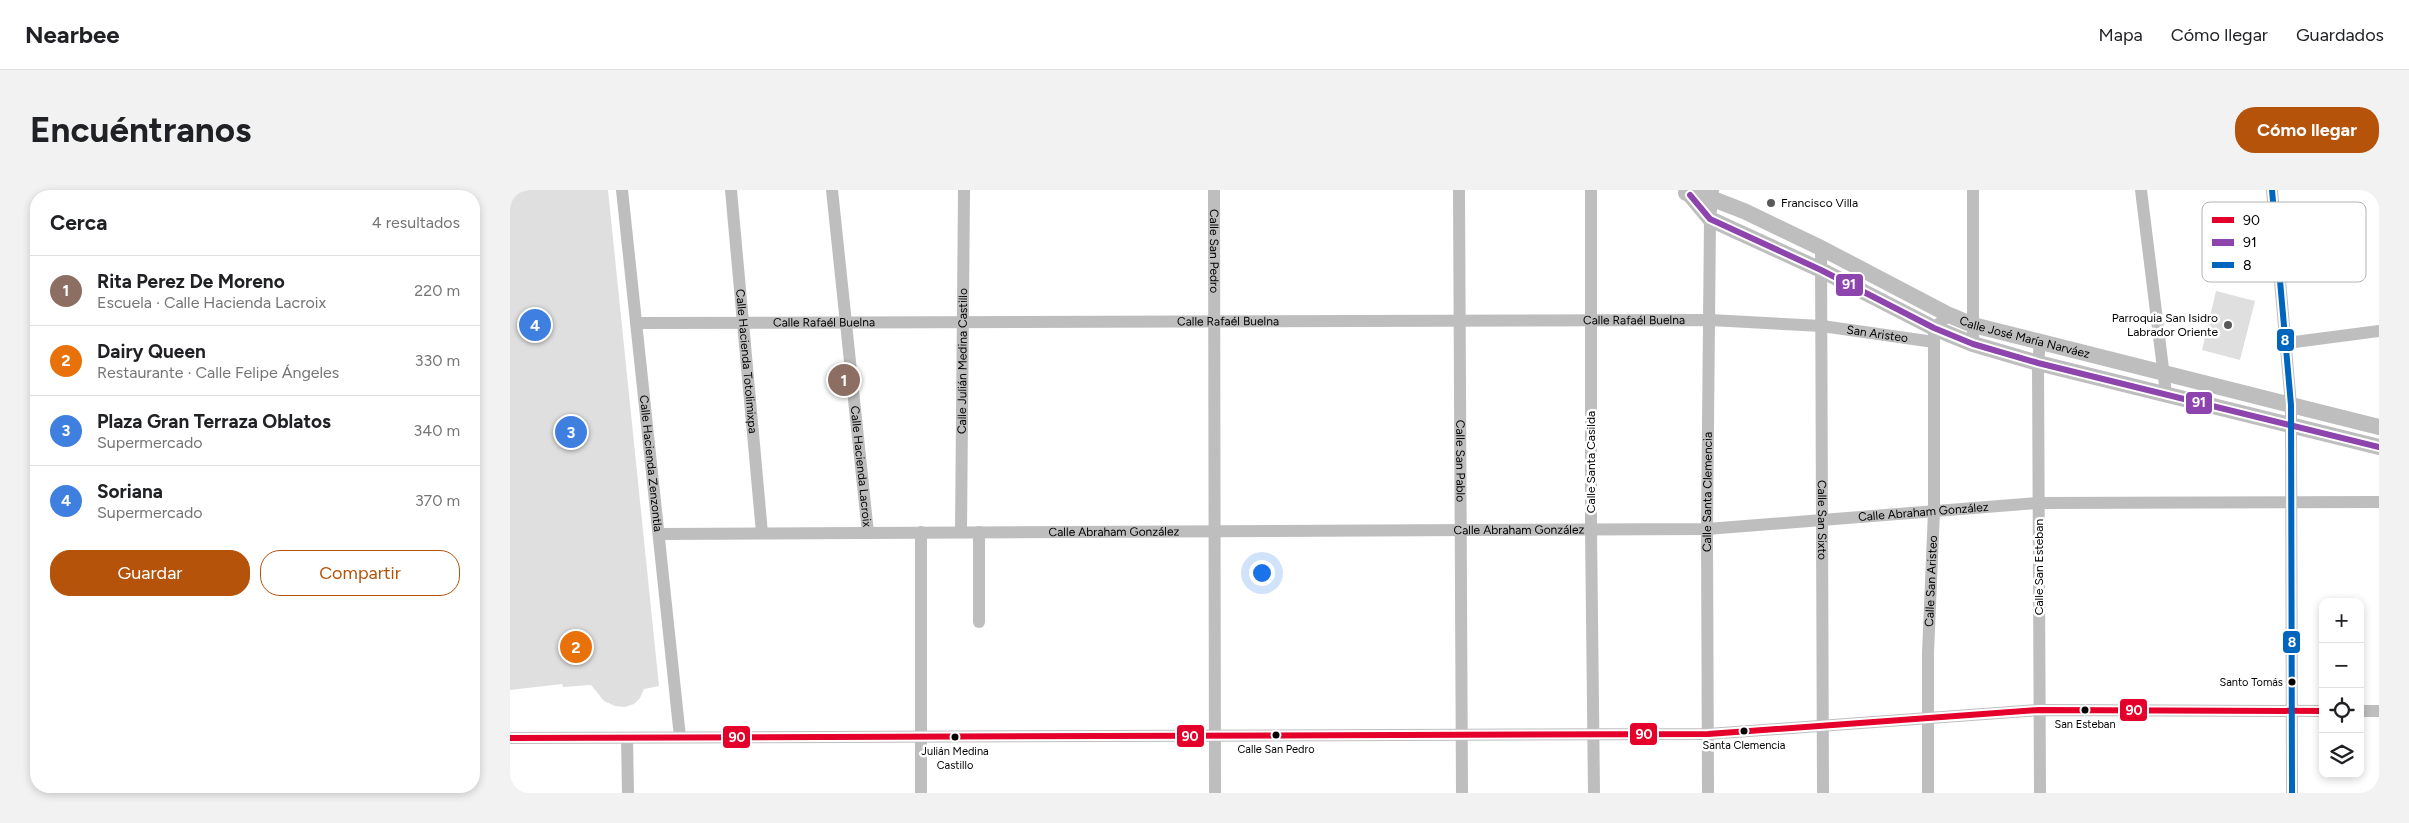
<!DOCTYPE html>
<html lang="es">
<meta charset="utf-8">
<style>
:root{--surface:#fff;--page:#f2f2f2;--text:#202124;--muted:#757577;--line:#e0e0e0;--accent:#b45309}
body{margin:0;font-family:Figtree,sans-serif;background:var(--page);color:var(--text)}
.controls{position:absolute;right:15px;bottom:15px;display:grid;overflow:hidden;border-radius:10px;box-shadow:0 2px 8px #0003}
.controls button{width:45px;height:45px;display:grid;place-items:center;padding:0;border:0;border-bottom:1px solid var(--line);background:var(--surface);color:var(--text);font:25px sans-serif}
.you{position:absolute;left:751px;top:382px;width:18px;height:18px;margin:-12px;border:4px solid #fff;border-radius:50%;background:#1a73e8;box-shadow:0 0 0 8px #1a73e833}
.badge{display:grid;place-items:center;width:32px;height:32px;border-radius:50%;background:var(--accent);color:#fff;font-size:16px;font-weight:700}
.pin{position:absolute;translate:-50% -50%;border:2px solid #fff;box-shadow:0 1px 5px #0006}
.list{margin:0;padding:0;list-style:none}
h2{display:flex;justify-content:space-between;align-items:center;height:65px;margin:0;padding:0 20px;font-size:21px}
h2 small{font-size:16px;font-weight:400;color:var(--muted)}
.list li{display:grid;grid-template-columns:32px 1fr auto;gap:15px;align-items:center;box-sizing:border-box;height:70px;padding:0 20px;border-top:1px solid var(--line)}
.list b{display:block;font-size:19px;white-space:nowrap}
.list p{margin:0;font-size:16px;white-space:nowrap;color:var(--muted)}
.list em{font-size:16px;font-style:normal;color:var(--muted)}
.actions{display:flex;gap:10px;padding:15px 20px}
.actions a{flex:1;padding:11px 0;border:1px solid var(--accent);border-radius:20px;text-align:center;font-size:18px;color:var(--accent)}
.actions .main{background:var(--accent);color:#fff}
.icon{flex:none;width:28px;height:28px;fill:none;stroke:currentColor;stroke-width:2;stroke-linecap:round;stroke-linejoin:round}
.map{position:relative;flex:none;width:1869px;height:603px;overflow:hidden;border-radius:20px}
header{display:flex;align-items:center;gap:30px;box-sizing:border-box;height:70px;padding:0 25px;background:var(--surface);border-bottom:1px solid var(--line)}
header strong{font-size:24px}
nav{display:flex;gap:28px;margin-inline-start:auto;font-size:18px}
.intro{display:flex;align-items:center;justify-content:space-between;box-sizing:border-box;height:120px;padding:0 30px}
h1{margin:0;font-size:35px}
.button{padding:12px 22px;border-radius:20px;background:var(--accent);color:#fff;font-size:18px;font-weight:700}
main{display:flex;gap:30px;padding:0 30px}
aside{flex:1;background:var(--surface);border-radius:20px;box-shadow:0 2px 8px #0003}
.map>svg:first-child{display:block}
.building{fill:#dfdfdf}
.lines{fill:none;stroke-linecap:round;stroke-linejoin:round}
.minor{stroke:#bebebe;stroke-width:12}
.tertiary{stroke:#bebebe;stroke-width:16}
.bus-1-casing{stroke:#fff;stroke-width:10}
.bus-2-casing{stroke:#fff;stroke-width:10}
.bus-3-casing{stroke:#fff;stroke-width:10}
.bus-1{stroke:#e4002b;stroke-width:6}
.bus-2{stroke:#8e44ad;stroke-width:6}
.bus-3{stroke:#0065bd;stroke-width:6}
.poi-dot{fill:#595959;stroke:#fff;stroke-width:2}
.bus-dot{fill:#000;stroke:#fff;stroke-width:2}
.labels{text-anchor:middle;dominant-baseline:central;stroke-width:5;stroke-linejoin:round;paint-order:stroke}
.bus-label{font-size:11px;fill:#000;stroke:#fff}
.poi-label{font-size:12px;fill:#000;stroke:#fff;text-anchor:start}
.street-label{font-size:12px;fill:#000;stroke:#fff}
.key{fill:#fff;stroke:#b2b2b2;stroke-width:1}
.key-label{font-size:14px;fill:#000}
.line-badge{stroke:#fff;stroke-width:2}
.badge-label{font-size:14px;text-anchor:middle;font-weight:bold;fill:#fff}
</style>
<header>
<strong>Nearbee</strong>
<nav><a>Mapa</a><a>Cómo llegar</a><a>Guardados</a></nav>
</header>
<div class="intro"><h1>Encuéntranos</h1><a class="button">Cómo llegar</a></div>
<main>
<aside>
<h2>Cerca<small>4 resultados</small></h2>
<ul class="list">
<li><span class="badge" style="background:#8d6e63">1</span><div><b>Rita Perez De Moreno</b><p>Escuela · Calle Hacienda Lacroix</p></div><em>220 m</em></li>
<li><span class="badge" style="background:#e8710a">2</span><div><b>Dairy Queen</b><p>Restaurante · Calle Felipe Ángeles</p></div><em>330 m</em></li>
<li><span class="badge" style="background:#3f7fe0">3</span><div><b>Plaza Gran Terraza Oblatos</b><p>Supermercado</p></div><em>340 m</em></li>
<li><span class="badge" style="background:#3f7fe0">4</span><div><b>Soriana</b><p>Supermercado</p></div><em>370 m</em></li>
</ul>
<div class="actions"><a class="main">Guardar</a><a>Compartir</a></div>
</aside>
<div class="map">
<svg width="1869" height="603" viewBox="0 0 1869 603">
<rect width="100%" height="100%" fill="#fff"/>
<!-- building -->
<g class="building">
<path d="M0,0H98L149,496L134,499L130,508L124,514L115,517L105,516L94,511L81,495L53,497L52,494L0,500Z"/>
<path d="M1706,101L1745,111L1730,170L1692,160Z"/>
</g>
<g class="lines">
<!-- minor -->
<g class="minor">
<path id="s1" d="M112,0L170,547"/>
<path id="s2" d="M221,0L252,343"/>
<path id="s3" d="M322,0L358,343"/>
<path id="s4" d="M704,0L705,603"/>
<path id="s5" d="M949,0L952,603"/>
<path d="M1081,0V339L1084,603"/>
<path d="M1631,0L1656,203"/>
<path d="M1762,0L1781,215L1782,603"/>
<path id="s6" d="M1311,58L1313,603"/>
<path id="s7" d="M126,133L1200,130L1312,136L1424,152"/>
<path d="M1777,153L1869,141"/>
<path d="M1463,154V0"/>
<path d="M411,342V603"/>
<path id="s8" d="M451,342L454,0"/>
<path d="M469,342V432"/>
<path id="s9" d="M149,344L1197,339L1528,313L1869,312"/>
<path d="M1850,521H1869"/>
<path d="M0,548L1198,544L1529,520L1813,521"/>
<path d="M117,548L118,603"/>
<path id="s10" d="M1198,603L1197,339L1200,29L1203,0"/>
<path id="s11" d="M1418,603V463L1424,321V138L1439,125"/>
<path d="M1530,603L1528,173L1530,152"/>
</g>
<!-- tertiary -->
<g class="tertiary">
<path id="s12" d="M1176,3L1203,9L1234,21L1311,58L1439,125L1463,135L1869,237"/>
<path d="M1180,5L1200,29L1311,80L1424,138L1463,154L1528,173L1869,257"/>
</g>
<!-- bus-1 casing -->
<g class="bus-1-casing">
<path id="bus-1" d="M0,548L1198,544L1529,520L1813,521"/>
</g>
<!-- bus-2 casing -->
<g class="bus-2-casing">
<path id="bus-2" d="M1180,5L1200,29L1311,80L1424,138L1463,154L1528,173L1869,257"/>
</g>
<!-- bus-3 casing -->
<g class="bus-3-casing">
<path id="bus-3" d="M1762,0L1781,215L1782,603"/>
</g>
<!-- bus-1 -->
<use href="#bus-1" class="bus-1"/>
<!-- bus-2 -->
<use href="#bus-2" class="bus-2"/>
<!-- bus-3 -->
<use href="#bus-3" class="bus-3"/>
</g>
<!-- markers -->
<g class="poi-dot">
<circle cx="1261" cy="13" r="5"/>
<circle cx="1718" cy="135" r="5"/>
</g>
<g class="bus-dot">
<circle cx="1782" cy="492" r="4.5"/>
<circle cx="1575" cy="520" r="4.5"/>
<circle cx="1234" cy="541" r="4.5"/>
<circle cx="766" cy="545" r="4.5"/>
<circle cx="445" cy="547" r="4.5"/>
</g>
<g class="labels">
<!-- bus labels -->
<g class="bus-label">
<text x="1773" y="492" text-anchor="end">Santo Tomás</text>
<text x="1575" y="534">San Esteban</text>
<text x="1234" y="555">Santa Clemencia</text>
<text x="766" y="559">Calle San Pedro</text>
<text x="445" y="561">Julián Medina<tspan x="445" dy="14">Castillo</tspan></text>
</g>
<!-- poi labels -->
<g class="poi-label">
<text x="1271" y="13">Francisco Villa</text>
<text x="1708" y="128" text-anchor="end">Parroquia San Isidro<tspan x="1708" dy="14">Labrador Oriente</tspan></text>
</g>
<!-- street labels -->
<g class="street-label">
<text stroke="none"><textPath href="#s4" startOffset="61">Calle San Pedro</textPath></text>
<text stroke="none"><textPath href="#s7" startOffset="592">Calle Rafaél Buelna</textPath></text>
<text stroke="none"><textPath href="#s7" startOffset="998">Calle Rafaél Buelna</textPath></text>
<text stroke="none"><textPath href="#s7" startOffset="188">Calle Rafaél Buelna</textPath></text>
<text stroke="none"><textPath href="#s7" startOffset="1242">San Aristeo</textPath></text>
<text stroke="none"><textPath href="#s12" startOffset="370">Calle José María Narváez</textPath></text>
<text stroke="none"><textPath href="#s8" startOffset="171">Calle Julián Medina Castillo</textPath></text>
<text stroke="none"><textPath href="#s2" startOffset="172">Calle Hacienda Totolimixpa</textPath></text>
<text stroke="none"><textPath href="#s5" startOffset="271">Calle San Pablo</textPath></text>
<text transform="translate(1081 272) rotate(-90)">Calle Santa Casilda</text>
<text stroke="none"><textPath href="#s1" startOffset="275">Calle Hacienda Zenzontla</textPath></text>
<text stroke="none"><textPath href="#s3" startOffset="278">Calle Hacienda Lacroix</textPath></text>
<text stroke="none"><textPath href="#s10" startOffset="301">Calle Santa Clemencia</textPath></text>
<text stroke="none"><textPath href="#s9" startOffset="1265">Calle Abraham González</textPath></text>
<text stroke="none"><textPath href="#s6" startOffset="272">Calle San Sixto</textPath></text>
<text stroke="none"><textPath href="#s9" startOffset="860">Calle Abraham González</textPath></text>
<text stroke="none"><textPath href="#s9" startOffset="455">Calle Abraham González</textPath></text>
<text transform="translate(1529 377) rotate(-90)">Calle San Esteban</text>
<text stroke="none"><textPath href="#s11" startOffset="212">Calle San Aristeo</textPath></text>
</g>
</g>
<!-- legend -->
<rect x="1692" y="12" width="164" height="80" rx="8" class="key"/>
<rect x="1702" y="27" width="22" height="6" fill="#e4002b"/>
<rect x="1702" y="49" width="22" height="7" fill="#8e44ad"/>
<rect x="1702" y="72" width="22" height="6" fill="#0065bd"/>
<g class="key-label">
<text x="1733" y="35">90</text>
<text x="1733" y="57">91</text>
<text x="1733" y="80">8</text>
</g>
<g class="line-badge">
<rect x="1325" y="83" width="29" height="24" rx="5" fill="#8e44ad"/>
<rect x="1766" y="138" width="19" height="24" rx="5" fill="#0065bd"/>
<rect x="1675" y="201" width="28" height="24" rx="5" fill="#8e44ad"/>
<rect x="1772" y="440" width="19" height="24" rx="5" fill="#0065bd"/>
<rect x="1609" y="508" width="29" height="24" rx="5" fill="#e4002b"/>
<rect x="1119" y="532" width="29" height="24" rx="5" fill="#e4002b"/>
<rect x="666" y="534" width="29" height="24" rx="5" fill="#e4002b"/>
<rect x="212" y="535" width="29" height="24" rx="5" fill="#e4002b"/>
</g>
<g class="badge-label">
<text x="1339" y="99">91</text>
<text x="1775" y="155">8</text>
<text x="1689" y="217">91</text>
<text x="1782" y="457">8</text>
<text x="1624" y="525">90</text>
<text x="1134" y="549">90</text>
<text x="680" y="551">90</text>
<text x="227" y="552">90</text>
</g>
</svg>
<div class="controls">
<button>+</button>
<button>−</button>
<button><svg class="icon" aria-label="locate" viewBox="0 0 24 24"><circle cx="12" cy="12" r="6"/><path d="M12 2v4M12 18v4M2 12h4M18 12h4"/></svg></button>
<button><svg class="icon" aria-label="layers" viewBox="0 0 24 24"><path d="M12 4l9 5-9 5-9-5zM3 14l9 5 9-5"/></svg></button>
</div>
<div class="you"></div>
<div class="pin badge" style="left:334px;top:190px;background:#8d6e63">1</div>
<div class="pin badge" style="left:66px;top:457px;background:#e8710a">2</div>
<div class="pin badge" style="left:61px;top:242px;background:#3f7fe0">3</div>
<div class="pin badge" style="left:25px;top:135px;background:#3f7fe0">4</div>
</div>
</main>
